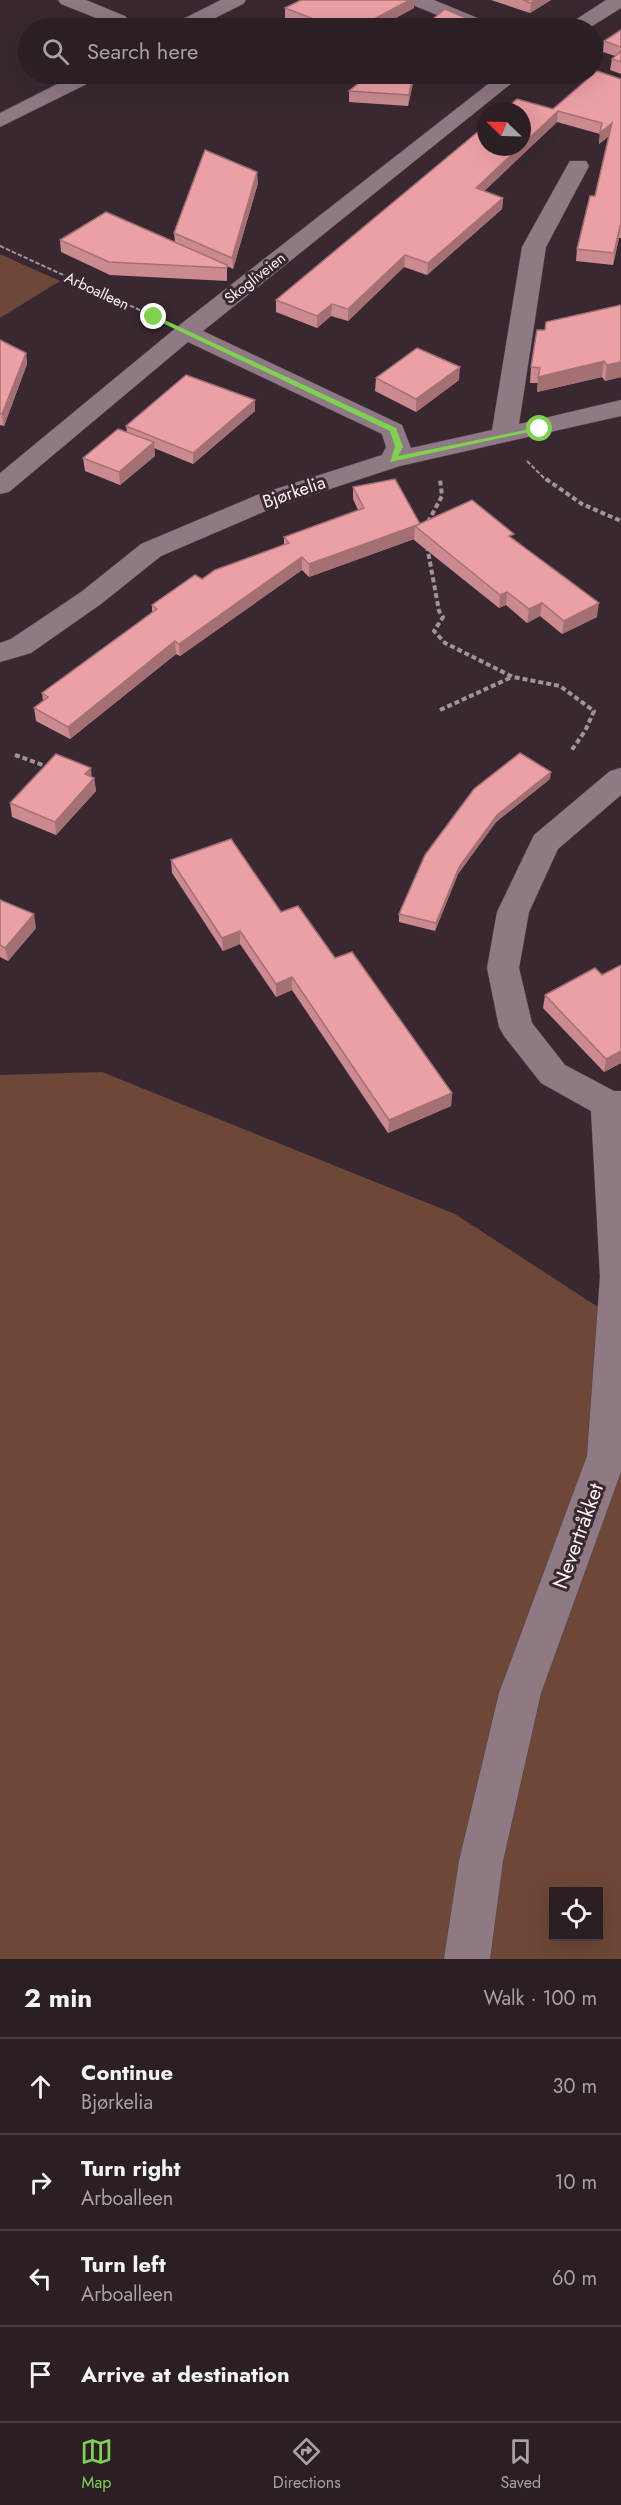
<!DOCTYPE html>
<meta charset="utf-8">
<style>
:root{--surface:#2b1e26;--page:#372b32;--text:#f1f3f6;--muted:#a6a2a7;--line:#473c43;--accent:#80d051}
body{margin:0;font-family:Jost,sans-serif;background:var(--page);color:var(--text)}
.controls{position:absolute;right:18px;bottom:18px;display:grid;overflow:hidden;border-radius:0px;box-shadow:0 6px 24px #0002}
.controls button{width:54px;height:54px;display:grid;place-items:center;padding:0;border:0;border-bottom:2px solid var(--line);background:var(--surface);color:var(--text);font:30px sans-serif}
.compass{position:absolute;left:477px;top:102px;width:54px;height:54px;border-radius:50%;background:var(--surface);box-shadow:0 6px 24px #0002;rotate:293deg}
.stop{position:absolute;width:18px;height:18px;margin:-14px;border:4px solid #80d051;border-radius:50%;background:#fff}
.stop.end{background:#80d051;border-color:#fff;box-shadow:0 2px 6px #0008}
.list{margin:0;padding:0;list-style:none}
h2{display:flex;justify-content:space-between;align-items:center;height:78px;margin:0;padding:0 24px;font-size:26px}
h2 small{font-size:20px;font-weight:400;color:var(--muted)}
.list li{display:grid;grid-template-columns:39px 1fr auto;gap:18px;align-items:center;box-sizing:border-box;height:96px;padding:0 24px;border-top:2px solid var(--line)}
.list b{display:block;font-size:22px;white-space:nowrap}
.list p{margin:0;font-size:20px;white-space:nowrap;color:var(--muted)}
.list em{font-size:20px;font-style:normal;color:var(--muted)}
.icon{flex:none;width:33px;height:33px;fill:none;stroke:currentColor;stroke-width:2;stroke-linecap:round;stroke-linejoin:round}
.map{position:relative;flex:none;width:621px;height:1959px;overflow:hidden}
.search{position:absolute;background:var(--surface);box-shadow:0 6px 24px #0002;left:18px;right:18px;top:18px;height:66px;display:flex;align-items:center;gap:15px;box-sizing:border-box;padding:0 21px;border-radius:33px;color:var(--muted);font-size:22px}
.sheet{height:462px;background:var(--surface)}
nav{display:flex;justify-content:space-around;align-items:center;box-sizing:border-box;height:84px;border-top:2px solid var(--line);background:var(--surface);font-size:16px;color:var(--muted)}
nav a{display:grid;justify-items:center;gap:3px}
nav .on{color:var(--accent)}
.map>svg:first-child{display:block}
.green{fill:#6d4737;fill-rule:evenodd}
.lines{fill:none;stroke-linecap:round;stroke-linejoin:round}
.minor-casing{stroke:#55464f;stroke-width:1}
.path-far1{stroke:#a1939b;stroke-width:2;stroke-dasharray:4.5 2;stroke-linecap:butt}
.path{stroke:#a1939b;stroke-width:4;stroke-dasharray:5 3;stroke-linecap:butt}
.minor{fill:#8e7985;fill-rule:evenodd}
.wall{fill:#ca8a8f}
.shaded-wall{fill:#a47074}
.building{fill:#eba0a6;stroke:#a47074;stroke-width:1.5}
.route{fill:#80d051}
.labels{text-anchor:middle;dominant-baseline:central;stroke-width:6;stroke-linejoin:round;paint-order:stroke}
.far-street-label{font-size:15px;fill:#fcf0f6;stroke:#392832}
.street-label{font-size:18px;fill:#fcf0f6;stroke:#392832}
.near-street-label{font-size:21px;fill:#fcf0f6;stroke:#392832}
</style>
<div class="map">
<svg width="621" height="1959" viewBox="0 0 621 1959">
<rect width="100%" height="100%" fill="#392832"/>
<!-- green -->
<g class="green">
<path d="M0,255H2L60,281L0,318Z"/>
<path d="M102,1072L455,1214L621,1322V1959H0V1075ZM554,1892H598V1936H554Z"/>
</g>
<g class="lines">
<!-- minor casing -->
<g class="minor-casing">
<g id="minor">
<path d="M58,0H86L125,16L128,20L125,24H111L61,4Z"/>
<path d="M221,0H246L243,4L195,28H170L173,24Z"/>
<path d="M407,0H434L492,24L495,28H469L410,4Z"/>
<path d="M606,0H621V8L589,28H566L569,24Z"/>
<path d="M77,74H102L99,78L0,127V113Z"/>
<path d="M501,74H523L203,331L402,425L411,448L492,430L522,247L567,166L570,161H586L589,166L546,247L519,424L621,400V416L400,466L275,507L161,556L101,604L31,653L0,662V643L11,639L81,592L141,544L257,495L382,455L386,447L382,434L188,342L9,492L0,494V473L177,327Z"/>
<path d="M621,768V795L558,849L529,912L519,968L532,1023L565,1065L614,1091H621V1472L541,1693L503,1861L490,1959H444L459,1861L499,1693L587,1456L600,1277L591,1111L541,1083L504,1036L499,1027L487,968L497,912L534,835L610,771Z"/>
</g>
</g>
<!-- path-far1 -->
<g class="path-far1">
<path d="M0,246L155,317"/>
<path d="M527,461L547,481"/>
</g>
<!-- path -->
<g class="path">
<path d="M546,479L582,504L621,521"/>
<path d="M428,522L442,496L440,479"/>
<path d="M427,546L439,611L443,617L434,631L445,643L513,677L560,686L594,711L585,731L571,751"/>
<path d="M440,710L512,677"/>
<path d="M15,755L48,767"/>
</g>
<!-- minor -->
<use href="#minor" class="minor"/>
</g>
<!-- wall -->
<g class="wall">
<path d="M301,0H414V8L377,28H310L285,19V8Z"/>
<path d="M491,0H551L530,13Z"/>
<path d="M621,30V74L610,70L612,59L615,56L603,52L604,41Z"/>
<path d="M370,74H415L408,106L349,102V91Z"/>
<path d="M621,79V238H619L613,265L576,261L577,249L595,196L609,136L599,144L600,134L557,122L484,191L503,198L502,209L427,275L404,267L348,321L331,316L317,328L276,312V300L553,109Z"/>
<path d="M258,183L233,269L227,266V281L110,275L61,252L60,240L175,242L174,233Z"/>
<path d="M621,305V377L605,381L602,377L537,392L538,383H530L531,367L545,330Z"/>
<path d="M0,340L26,353L27,364L4,426L0,425Z"/>
<path d="M376,378L459,380L416,412L375,391Z"/>
<path d="M255,400V411L193,464L154,448L155,456L120,485L85,471L83,458L127,432L126,426Z"/>
<path d="M353,487L420,524L514,539L597,617L562,634L540,616L527,623L506,605L499,608L414,540V539L309,577L302,570L180,656L176,654L70,739L36,721L34,708L43,701L42,693L152,612V605L202,579L284,544V537L358,510L353,499Z"/>
<path d="M92,777L94,778L96,791L56,835L12,817L10,803Z"/>
<path d="M550,779L496,822L458,874L435,931L399,922V914L425,855Z"/>
<path d="M171,860L281,912L335,958L452,1093L451,1106L388,1133L292,990L276,997L240,944L223,951L172,873Z"/>
<path d="M0,900L36,928L8,961L0,957Z"/>
<path d="M602,975L621,1063L604,1072L543,1008L545,995Z"/>
</g>
<!-- shaded-wall -->
<g class="shaded-wall">
<path d="M410,0H414V8L377,28H357Z"/>
<path d="M536,0H551L530,13L531,3Z"/>
<path d="M413,74H415L408,106L409,95Z"/>
<path d="M558,111L557,122L475,200L476,188L520,147H522V145Z"/>
<path d="M612,123L611,134L599,144L600,133Z"/>
<path d="M257,172L258,183L233,269L232,258Z"/>
<path d="M503,198L502,209L427,275L428,263Z"/>
<path d="M620,226L619,238L613,265L614,253Z"/>
<path d="M405,255L404,267L348,321V309Z"/>
<path d="M332,304L331,316L317,328V316Z"/>
<path d="M26,353L27,364L4,426L2,414Z"/>
<path d="M604,361L602,377L537,392L538,377Z"/>
<path d="M621,362V377L605,381L607,365Z"/>
<path d="M460,367L459,380L416,412V399Z"/>
<path d="M255,400V411L193,464V453Z"/>
<path d="M154,442L155,456L120,485L119,472Z"/>
<path d="M415,526L414,539L309,577V564Z"/>
<path d="M302,557V570L180,656L179,644Z"/>
<path d="M507,592L506,605L499,608L500,595Z"/>
<path d="M542,603L540,616L527,623L529,609Z"/>
<path d="M599,603L597,617L562,634L564,621Z"/>
<path d="M175,641L176,654L70,739L68,727Z"/>
<path d="M91,768L92,780L94,778L96,791L56,835L55,822L85,774Z"/>
<path d="M551,772L550,779L496,822L458,874L435,931L436,923L459,867L497,815Z"/>
<path d="M34,914L36,928L8,961L5,948Z"/>
<path d="M240,931V944L223,951L222,938Z"/>
<path d="M292,977V990L276,997V984Z"/>
<path d="M621,1051V1063L604,1072L606,1059Z"/>
<path d="M452,1093L451,1106L388,1133L389,1120Z"/>
</g>
<!-- building -->
<g class="building">
<path d="M301,0H410L357,28H337L285,8Z"/>
<path d="M523,0H536L531,3Z"/>
<path d="M445,9L466,18L464,28H422Z"/>
<path d="M621,30V47L604,41Z"/>
<path d="M621,51V62L612,59Z"/>
<path d="M597,71L621,79V226H620L614,253L577,249L590,196H595L612,123L600,133L602,123L558,111L522,145V111H503L517,99L553,109Z"/>
<path d="M370,74H413L409,95L349,91Z"/>
<path d="M486,125V147H520L476,188L503,198L428,263L405,255L348,309L332,304L317,316L276,300Z"/>
<path d="M205,150L257,172L232,258L174,233Z"/>
<path d="M106,212L227,265V268L109,262L60,240Z"/>
<path d="M621,305V362L607,365L604,361L538,377L540,368L531,367L537,330H545L546,322Z"/>
<path d="M0,340L26,353L2,414H0Z"/>
<path d="M417,348L460,367L416,399L376,378Z"/>
<path d="M186,375L255,400L193,453L126,426Z"/>
<path d="M118,429L154,442L119,472L83,458Z"/>
<path d="M395,479L420,524L309,564L302,557L179,644L175,641L68,727L34,708L48,697L42,693L157,609L152,605L195,575L202,579L215,570L289,543L284,537L364,508L353,487Z"/>
<path d="M472,500L514,534L509,536L599,603L564,621L542,603L529,609L507,592L500,595L415,526Z"/>
<path d="M520,753L551,772L497,815L459,867L436,923L399,914L425,855L474,789Z"/>
<path d="M56,754L91,768L85,774L94,778L55,822L10,803Z"/>
<path d="M231,839L281,912L298,906L335,958L352,952L452,1093L389,1120L292,977L276,984L240,931L222,938L171,860Z"/>
<path d="M0,900L34,914L5,948L0,945Z"/>
<path d="M621,965V1051L606,1059L545,995L595,968L602,975Z"/>
</g>
<!-- route -->
<path class="route" d="M154,315L396,428L403,447L398,456L540,427L543,429L390,462L395,447L390,431L152,318Z"/>
<g class="labels">
<!-- far-street labels -->
<g class="far-street-label">
<text transform="translate(255 278) rotate(-38)">Skogliveien</text>
<text transform="translate(97 291) rotate(25)">Arboalleen</text>
</g>
<!-- street labels -->
<g class="street-label">
<text transform="translate(294 492) rotate(-19)">Bjørkelia</text>
</g>
<!-- near-street labels -->
<g class="near-street-label">
<text transform="translate(578 1536) rotate(-70)">Nevertråkket</text>
</g>
</g>
</svg>
<div class="controls">
<button><svg class="icon" aria-label="locate" viewBox="0 0 24 24"><circle cx="12" cy="12" r="6"/><path d="M12 2v4M12 18v4M2 12h4M18 12h4"/></svg></button>
</div>
<svg class="compass" viewBox="-18 -18 36 36"><path d="M0-13l5 13h-10z" fill="#e53935"/><path d="M0 13l5-13h-10z" fill="#a6a2a7"/></svg>
<div class="stop" style="left:540px;top:429px"></div>
<div class="stop end" style="left:154px;top:317px"></div>
<div class="search"><svg class="icon" aria-label="search" viewBox="0 0 24 24"><circle cx="10" cy="10" r="6"/><path d="M15 15l6 6"/></svg>Search here</div>
</div>
<section class="sheet">
<h2>2 min<small>Walk · 100 m</small></h2>
<ul class="list">
<li><svg class="icon" aria-label="ahead" viewBox="0 0 24 24"><path d="M12 20V5M6 11l6-6 6 6"/></svg><div><b>Continue</b><p>Bjørkelia</p></div><em>30 m</em></li>
<li><svg class="icon" aria-label="right" viewBox="0 0 24 24"><path d="M7 20v-9h11M14 6l5 5-5 5"/></svg><div><b>Turn right</b><p>Arboalleen</p></div><em>10 m</em></li>
<li><svg class="icon" aria-label="left" viewBox="0 0 24 24"><path d="M17 20v-9H6M10 6l-5 5 5 5"/></svg><div><b>Turn left</b><p>Arboalleen</p></div><em>60 m</em></li>
<li><svg class="icon" aria-label="arrive" viewBox="0 0 24 24"><path d="M6 21V4h12l-3 4 3 4H6"/></svg><div><b>Arrive at destination</b></div></li>
</ul>
</section>
<nav>
<a class="on"><svg class="icon" aria-label="map" viewBox="0 0 24 24"><path d="M3 6l6-2 6 2 6-2v14l-6 2-6-2-6 2zM9 4v14M15 6v14"/></svg>Map</a>
<a><svg class="icon" aria-label="directions" viewBox="0 0 24 24"><path d="M12 3l9 9-9 9-9-9zM9 14v-3h6M13 9l2 2-2 2"/></svg>Directions</a>
<a><svg class="icon" aria-label="saved" viewBox="0 0 24 24"><path d="M7 4h10v16l-5-4-5 4z"/></svg>Saved</a>
</nav>
